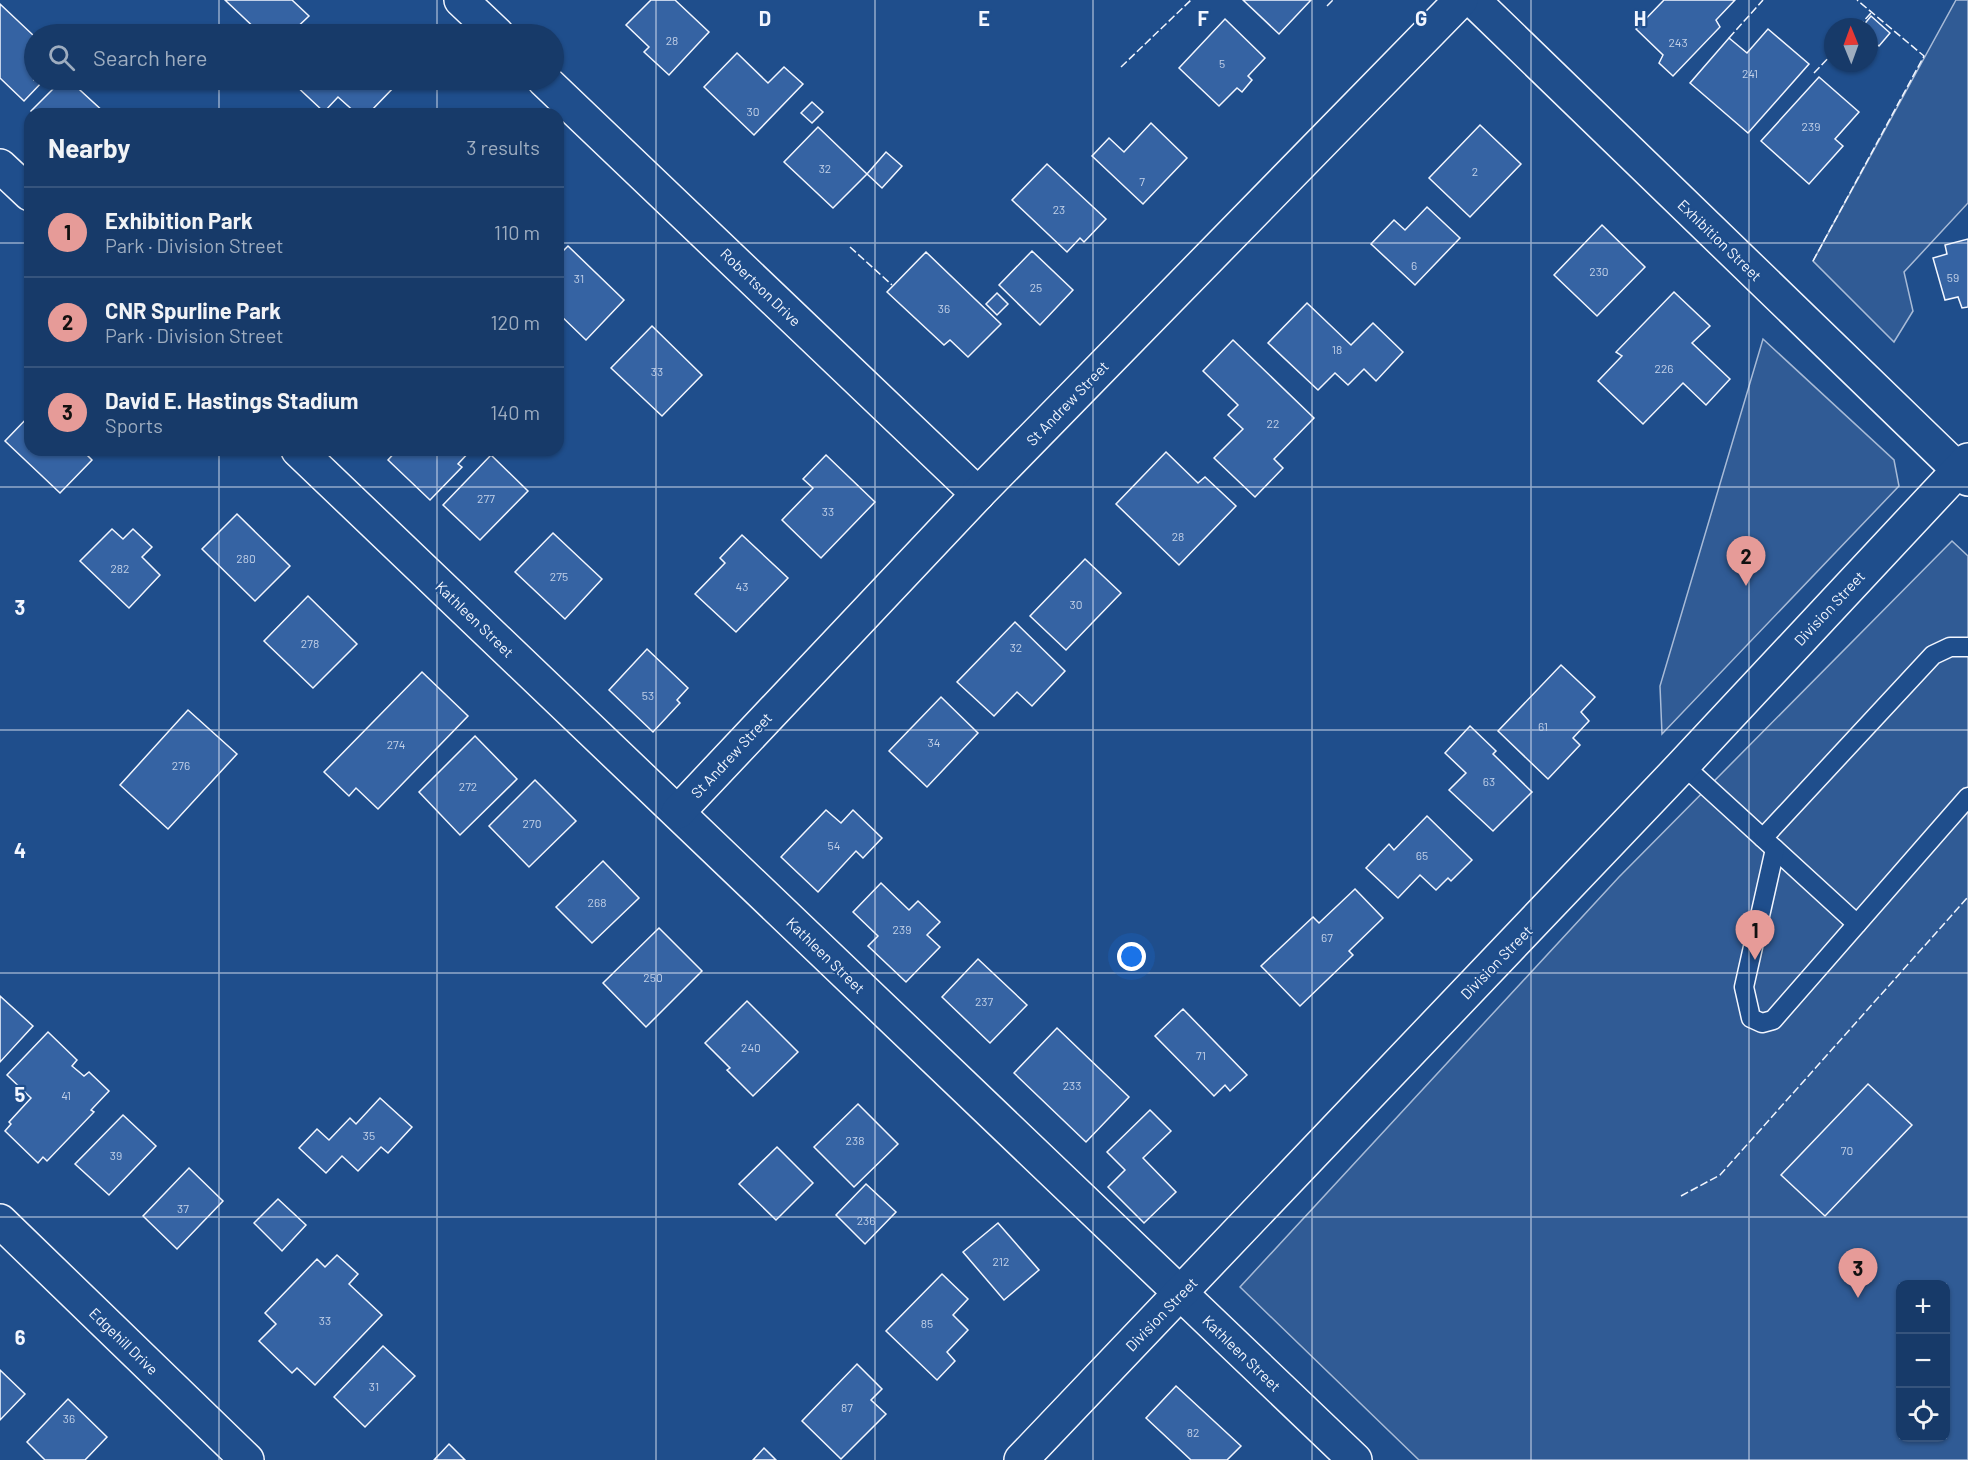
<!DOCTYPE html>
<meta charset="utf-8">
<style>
:root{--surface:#173a69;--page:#244571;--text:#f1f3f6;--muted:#9eadc0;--line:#36547d;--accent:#e69b98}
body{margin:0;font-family:Barlow,sans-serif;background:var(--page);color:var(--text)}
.controls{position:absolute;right:18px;bottom:18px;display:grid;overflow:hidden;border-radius:12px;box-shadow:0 2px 4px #0004}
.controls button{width:54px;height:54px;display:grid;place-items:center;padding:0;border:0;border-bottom:2px solid var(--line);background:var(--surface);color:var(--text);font:30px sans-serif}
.compass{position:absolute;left:1824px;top:18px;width:54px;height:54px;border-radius:50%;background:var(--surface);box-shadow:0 2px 4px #0004;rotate:359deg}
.you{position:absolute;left:1132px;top:957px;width:21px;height:21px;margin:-15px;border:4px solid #fff;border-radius:50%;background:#1a73e8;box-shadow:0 0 0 9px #1a73e833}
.badge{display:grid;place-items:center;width:39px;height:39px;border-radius:50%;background:var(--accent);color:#111;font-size:20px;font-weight:700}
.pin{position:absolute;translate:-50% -50px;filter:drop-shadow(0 2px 3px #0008)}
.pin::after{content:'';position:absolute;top:32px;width:21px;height:18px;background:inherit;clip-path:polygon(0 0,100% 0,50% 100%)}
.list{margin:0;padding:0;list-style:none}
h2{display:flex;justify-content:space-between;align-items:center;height:78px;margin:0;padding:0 24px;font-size:26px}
h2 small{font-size:20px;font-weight:400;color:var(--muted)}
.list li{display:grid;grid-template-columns:39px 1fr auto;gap:18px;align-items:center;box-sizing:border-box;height:90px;padding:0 24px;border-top:2px solid var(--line)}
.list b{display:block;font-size:22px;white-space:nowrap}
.list p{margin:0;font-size:20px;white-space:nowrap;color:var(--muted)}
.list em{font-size:20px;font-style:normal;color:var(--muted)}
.icon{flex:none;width:33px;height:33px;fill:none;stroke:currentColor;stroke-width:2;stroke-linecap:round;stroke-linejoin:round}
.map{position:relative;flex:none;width:1968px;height:1460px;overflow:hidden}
.search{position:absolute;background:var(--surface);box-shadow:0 2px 4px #0004;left:24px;top:24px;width:540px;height:66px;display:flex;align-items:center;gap:15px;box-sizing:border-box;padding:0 21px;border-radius:33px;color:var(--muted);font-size:22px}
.panel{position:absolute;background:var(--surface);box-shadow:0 2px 4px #0004;left:24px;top:108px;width:540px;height:348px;border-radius:18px}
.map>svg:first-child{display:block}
.green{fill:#305b95;stroke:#a8bbd7;stroke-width:1.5;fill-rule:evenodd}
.building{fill:#3563a3;stroke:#f2f6ff;stroke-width:1.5}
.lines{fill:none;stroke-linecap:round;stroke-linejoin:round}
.service-casing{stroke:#f2f6ff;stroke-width:21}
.minor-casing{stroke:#f2f6ff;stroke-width:36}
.tertiary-casing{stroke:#f2f6ff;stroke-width:36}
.service{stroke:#1f4e8c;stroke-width:18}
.minor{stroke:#1f4e8c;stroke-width:33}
.tertiary{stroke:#1f4e8c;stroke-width:33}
.fence{stroke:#f2f6ff;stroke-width:1.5;stroke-dasharray:8 3;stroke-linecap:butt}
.grid{fill:none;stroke:#f2f6ff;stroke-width:1.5;stroke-opacity:0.55}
.labels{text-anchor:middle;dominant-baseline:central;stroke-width:4.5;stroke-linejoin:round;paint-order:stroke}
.number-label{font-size:12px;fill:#c3d1e8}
.street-label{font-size:15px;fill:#f2f6ff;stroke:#1f4e8c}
.grid-label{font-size:20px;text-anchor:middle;font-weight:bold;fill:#f2f6ff;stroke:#1f4e8c;stroke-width:4.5;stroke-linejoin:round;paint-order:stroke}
</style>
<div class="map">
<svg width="1968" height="1460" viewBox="0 0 1968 1460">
<rect width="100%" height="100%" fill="#1f4e8c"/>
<!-- green -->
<g class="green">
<path d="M1956,0H1968V203L1904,272L1913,311L1894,342L1813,261Z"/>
<path d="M1763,339L1894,460L1899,486L1662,734L1660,686Z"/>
<path d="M1952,541L1968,556V1460H1419L1240,1287L1619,877ZM1900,1284H1946V1438H1900Z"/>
</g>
<!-- building -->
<g class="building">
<path d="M225,0H292L309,16L290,34H261Z"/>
<path d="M651,0H675L709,32L669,75L644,52L649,47L626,25Z"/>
<path d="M1243,0H1311L1279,34Z"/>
<path d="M1664,0H1735L1716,20L1720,27L1673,76L1659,63L1663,55L1636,29Z"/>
<path d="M0,4L34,36V80H44L24,101L0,78Z"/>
<path d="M1871,16L1890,33L1879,46L1869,38V27H1862Z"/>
<path d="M1225,19L1265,58L1248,76L1252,80L1242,92L1237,88L1219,106L1179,68Z"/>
<path d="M1768,29L1809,64L1748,133L1690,83L1729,38L1747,53Z"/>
<path d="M737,53L768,83L784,67L803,84L754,135L704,87Z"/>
<path d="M1819,77L1859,112L1835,139L1843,146L1809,184L1761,141Z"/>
<path d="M62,80H69L106,114H34L31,111Z"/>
<path d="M294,80H387L395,86L368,114H357L338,97L324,112L292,82Z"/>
<path d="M812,102L823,112L812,123L801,113Z"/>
<path d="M1151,123L1187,158L1143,204L1092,156L1109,138L1124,152Z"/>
<path d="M1480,125L1521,164L1470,217L1429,178Z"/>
<path d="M818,127L867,174L833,208L784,162Z"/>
<path d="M886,152L902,166L882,188L867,174Z"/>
<path d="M1047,164L1106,219L1084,242L1080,238L1067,252L1012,200Z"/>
<path d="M1427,207L1460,238L1415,285L1371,244L1394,220L1405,230Z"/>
<path d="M1602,225L1645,267L1597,316L1554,275Z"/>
<path d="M1968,239V307L1962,308L1958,297L1945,300L1933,258L1947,254L1945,245Z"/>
<path d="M568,246L624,300L586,340L558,313V256Z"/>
<path d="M1032,251L1073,290L1040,325L999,285Z"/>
<path d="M926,252L1001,324L968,357L950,340L944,345L887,292Z"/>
<path d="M1674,292L1710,326L1692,343L1730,379L1706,405L1683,383L1643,424L1598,381L1622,356L1616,352Z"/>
<path d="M997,293L1008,304L997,315L986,304Z"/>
<path d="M1307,303L1351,345L1373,323L1403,352L1376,381L1364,369L1348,385L1335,373L1318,390L1268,343Z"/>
<path d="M652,326L702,375L662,416L611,368Z"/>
<path d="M1233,340L1314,418L1274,459L1283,468L1255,497L1214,458L1243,429L1228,415L1238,405L1203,371Z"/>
<path d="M30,415V450H82L92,460L60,493L5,441Z"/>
<path d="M397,450H471L458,464L462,467L430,500L388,460Z"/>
<path d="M1166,452L1198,483L1205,477L1236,506L1179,565L1116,504Z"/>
<path d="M491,455L528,491L480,540L443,505Z"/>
<path d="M826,455L875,502L821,558L782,520L813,488L803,479Z"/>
<path d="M237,514L290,566L255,601L202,549Z"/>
<path d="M112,529L123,539L133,529L152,547L142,557L160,575L129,608L80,561Z"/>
<path d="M553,533L602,579L565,619L515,572Z"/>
<path d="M742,535L788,578L736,632L695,594L725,563L720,558Z"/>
<path d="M1085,559L1121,593L1066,650L1030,616Z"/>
<path d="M308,596L357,644L313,688L264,641Z"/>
<path d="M1015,622L1065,671L1032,706L1017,692L994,716L957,682Z"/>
<path d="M647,649L688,688L677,700L680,703L653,732L609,690Z"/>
<path d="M1561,665L1595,697L1581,712L1589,721L1573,738L1580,745L1548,779L1498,731Z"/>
<path d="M422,672L468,716L378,809L356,788L349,796L324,772Z"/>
<path d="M941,697L978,733L927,787L889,751Z"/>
<path d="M188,710L237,754L168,829L120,785Z"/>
<path d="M1470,726L1496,751L1493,754L1532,792L1493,831L1449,790L1466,773L1445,753Z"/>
<path d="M475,736L517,779L460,835L419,792Z"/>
<path d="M535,780L576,821L529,867L489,826Z"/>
<path d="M826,810L841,823L853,810L882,838L863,858L856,851L818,892L781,857Z"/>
<path d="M1427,816L1472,860L1451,881L1448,878L1436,890L1420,875L1398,898L1366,868L1389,844L1394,850Z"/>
<path d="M603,861L639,898L592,943L556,907Z"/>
<path d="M881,883L909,910L918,901L940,922L927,935L940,947L906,982L868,946L878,936L853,912Z"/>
<path d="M1355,889L1383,918L1349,951L1353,955L1300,1006L1261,966L1313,917L1319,923Z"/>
<path d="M659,928L702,971L646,1027L603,983Z"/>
<path d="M978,959L1027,1005L990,1043L942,997Z"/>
<path d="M0,996L33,1026L0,1062Z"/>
<path d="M747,1001L798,1052L753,1096L727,1070L730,1068L705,1043Z"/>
<path d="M1183,1009L1247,1075L1230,1091L1225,1085L1214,1096L1155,1036Z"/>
<path d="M1057,1028L1129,1097L1086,1142L1014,1073Z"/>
<path d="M48,1032L77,1060L72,1066L84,1076L89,1072L109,1091L91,1110L94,1112L47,1161L43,1157L38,1163L5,1131L11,1124L9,1122L31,1098L7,1075Z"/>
<path d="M1868,1084L1912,1125L1825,1216L1781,1175Z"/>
<path d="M380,1098L412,1127L388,1153L381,1147L358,1171L342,1156L326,1173L299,1148L317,1129L329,1140L350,1118L356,1124Z"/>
<path d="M858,1104L898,1144L854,1187L814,1147Z"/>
<path d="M1150,1110L1171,1131L1143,1158L1176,1192L1144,1223L1108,1187L1125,1170L1107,1152Z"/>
<path d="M123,1115L156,1146L109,1195L75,1164Z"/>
<path d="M777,1147L813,1183L776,1220L739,1184Z"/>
<path d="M189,1168L223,1201L177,1249L143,1216Z"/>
<path d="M866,1184L896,1212L865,1244L836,1215Z"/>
<path d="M278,1199L306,1225L282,1251L254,1223Z"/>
<path d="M998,1223L1039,1270L1004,1300L963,1252Z"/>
<path d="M337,1255L358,1274L349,1284L382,1315L315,1385L297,1368L292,1373L259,1341L276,1324L265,1313L317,1259L325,1267Z"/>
<path d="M942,1274L968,1299L953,1315L968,1330L947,1352L955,1361L937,1380L886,1331Z"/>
<path d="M383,1346L415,1376L365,1427L334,1397Z"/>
<path d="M857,1364L882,1389L871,1400L886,1414L841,1459L802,1421Z"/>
<path d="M0,1370L25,1394L0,1420Z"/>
<path d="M1176,1386L1241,1446L1227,1460H1191L1146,1418Z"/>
<path d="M68,1399L107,1437L85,1460H45L27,1442Z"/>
<path d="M449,1444L465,1460H434Z"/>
<path d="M764,1448L776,1460H753Z"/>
</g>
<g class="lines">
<!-- service casing -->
<g class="service-casing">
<g id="service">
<path d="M1683,765L1857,924"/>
<path d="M1763,838L1933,655L1950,647H1968"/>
<path d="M1775,849L1744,987L1751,1018L1762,1023L1773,1020L1968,797"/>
</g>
</g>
<!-- minor casing -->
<g class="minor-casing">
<g id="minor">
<path d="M461,0L497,34"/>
<path d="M1473,0L1968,479"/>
<path d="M544,80L978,494"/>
<path d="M0,166L30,194"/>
<path d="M298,450L1355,1460"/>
<path d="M678,812L978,494L1461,0"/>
<path d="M0,1221L247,1460"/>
</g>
</g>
<!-- tertiary casing -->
<g class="tertiary-casing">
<path id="tertiary" d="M1021,1460L1683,765L1968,460"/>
</g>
<!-- service -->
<use href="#service" class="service"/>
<!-- minor -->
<use href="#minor" class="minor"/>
<!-- tertiary -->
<use href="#tertiary" class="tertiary"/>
<!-- fence -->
<g class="fence">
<path d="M1327,6L1333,0"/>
<path d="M1858,27L1871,13"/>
<path d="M1729,38L1763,0"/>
<path d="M1121,67L1191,0"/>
<path d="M1814,73L1833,53"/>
<path d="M850,247L892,285"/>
<path d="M1813,261L1924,56L1857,0"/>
<path d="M1681,1196L1720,1175L1968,897"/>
</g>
</g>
<!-- grid -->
<path class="grid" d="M219,0V34M437,0V34M656,0V1460M875,0V1460M1093,0V1460M1312,0V1460M1531,0V1460M1749,0V1460M219,80V114M437,80V114M0,243H30M558,243H1968M219,450V1460M437,450V1460M0,487H1968M0,730H1968M0,973H1968M0,1217H1968"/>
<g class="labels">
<!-- number labels -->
<g class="number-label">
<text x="672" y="40">28</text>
<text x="1678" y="42">243</text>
<text x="1222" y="63">5</text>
<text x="1750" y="73">241</text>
<text x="753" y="111">30</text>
<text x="1811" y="126">239</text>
<text x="825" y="168">32</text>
<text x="1475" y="171">2</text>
<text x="1142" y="181">7</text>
<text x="1059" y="209">23</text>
<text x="1414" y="265">6</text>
<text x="1599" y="271">230</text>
<text x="1953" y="277">59</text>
<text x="579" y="278">31</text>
<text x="1036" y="287">25</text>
<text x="944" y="308">36</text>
<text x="1337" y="349">18</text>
<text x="1664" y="368">226</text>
<text x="657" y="371">33</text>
<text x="1273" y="423">22</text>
<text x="486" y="498">277</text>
<text x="828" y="511">33</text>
<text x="1178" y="536">28</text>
<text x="246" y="558">280</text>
<text x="120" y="568">282</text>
<text x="559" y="576">275</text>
<text x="742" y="586">43</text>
<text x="1076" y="604">30</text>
<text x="310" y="643">278</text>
<text x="1016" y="647">32</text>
<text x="648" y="695">53</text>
<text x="1543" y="726">61</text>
<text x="934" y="742">34</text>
<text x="396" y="744">274</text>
<text x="181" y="765">276</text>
<text x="1489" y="781">63</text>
<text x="468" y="786">272</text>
<text x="532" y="823">270</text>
<text x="834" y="845">54</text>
<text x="1422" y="855">65</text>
<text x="597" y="902">268</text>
<text x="902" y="929">239</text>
<text x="1327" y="937">67</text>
<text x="653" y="977">250</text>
<text x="984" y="1001">237</text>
<text x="751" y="1047">240</text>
<text x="1201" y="1055">71</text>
<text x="1072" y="1085">233</text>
<text x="66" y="1095">41</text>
<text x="369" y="1135">35</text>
<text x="855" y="1140">238</text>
<text x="1847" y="1150">70</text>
<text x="116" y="1155">39</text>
<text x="183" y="1208">37</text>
<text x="866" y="1220">236</text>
<text x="1001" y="1261">212</text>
<text x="325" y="1320">33</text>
<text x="927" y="1323">85</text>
<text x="374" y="1386">31</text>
<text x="847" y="1407">87</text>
<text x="69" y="1418">36</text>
<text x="1193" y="1432">82</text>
</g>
<!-- street labels -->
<g class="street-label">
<text transform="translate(1720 240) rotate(44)">Exhibition Street</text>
<text transform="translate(761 287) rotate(44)">Robertson Drive</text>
<text transform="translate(1067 403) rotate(-46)">St Andrew Street</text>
<text transform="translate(1829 608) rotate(-47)">Division Street</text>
<text transform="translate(475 619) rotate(44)">Kathleen Street</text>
<text transform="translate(731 755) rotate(-47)">St Andrew Street</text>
<text transform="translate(826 955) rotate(44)">Kathleen Street</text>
<text transform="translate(1496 962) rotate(-46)">Division Street</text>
<text transform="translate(1161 1314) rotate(-46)">Division Street</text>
<text transform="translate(124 1341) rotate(44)">Edgehill Drive</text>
<text transform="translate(1242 1353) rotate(44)">Kathleen Street</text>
</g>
</g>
<g class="grid-label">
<text x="765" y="26">D</text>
<text x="984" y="26">E</text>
<text x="1203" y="26">F</text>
<text x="1421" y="26">G</text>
<text x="1640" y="26">H</text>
<text x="20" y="615">3</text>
<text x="20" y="858">4</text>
<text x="20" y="1102">5</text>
<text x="20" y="1345">6</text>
</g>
</svg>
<div class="controls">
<button>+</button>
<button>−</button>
<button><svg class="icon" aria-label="locate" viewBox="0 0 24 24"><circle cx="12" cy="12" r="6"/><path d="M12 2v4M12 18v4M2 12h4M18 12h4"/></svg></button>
</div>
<svg class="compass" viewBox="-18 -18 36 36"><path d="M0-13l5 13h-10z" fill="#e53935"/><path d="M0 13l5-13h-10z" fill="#9eadc0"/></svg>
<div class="you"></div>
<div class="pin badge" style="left:1755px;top:960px">1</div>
<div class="pin badge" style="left:1746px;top:586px">2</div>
<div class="pin badge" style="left:1858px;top:1298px">3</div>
<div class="search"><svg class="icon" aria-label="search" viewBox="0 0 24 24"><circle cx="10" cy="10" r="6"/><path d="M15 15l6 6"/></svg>Search here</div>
<section class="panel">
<h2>Nearby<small>3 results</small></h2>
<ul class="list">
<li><span class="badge">1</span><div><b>Exhibition Park</b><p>Park · Division Street</p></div><em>110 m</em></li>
<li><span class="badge">2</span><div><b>CNR Spurline Park</b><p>Park · Division Street</p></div><em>120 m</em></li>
<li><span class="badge">3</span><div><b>David E. Hastings Stadium</b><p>Sports</p></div><em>140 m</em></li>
</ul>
</section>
</div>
